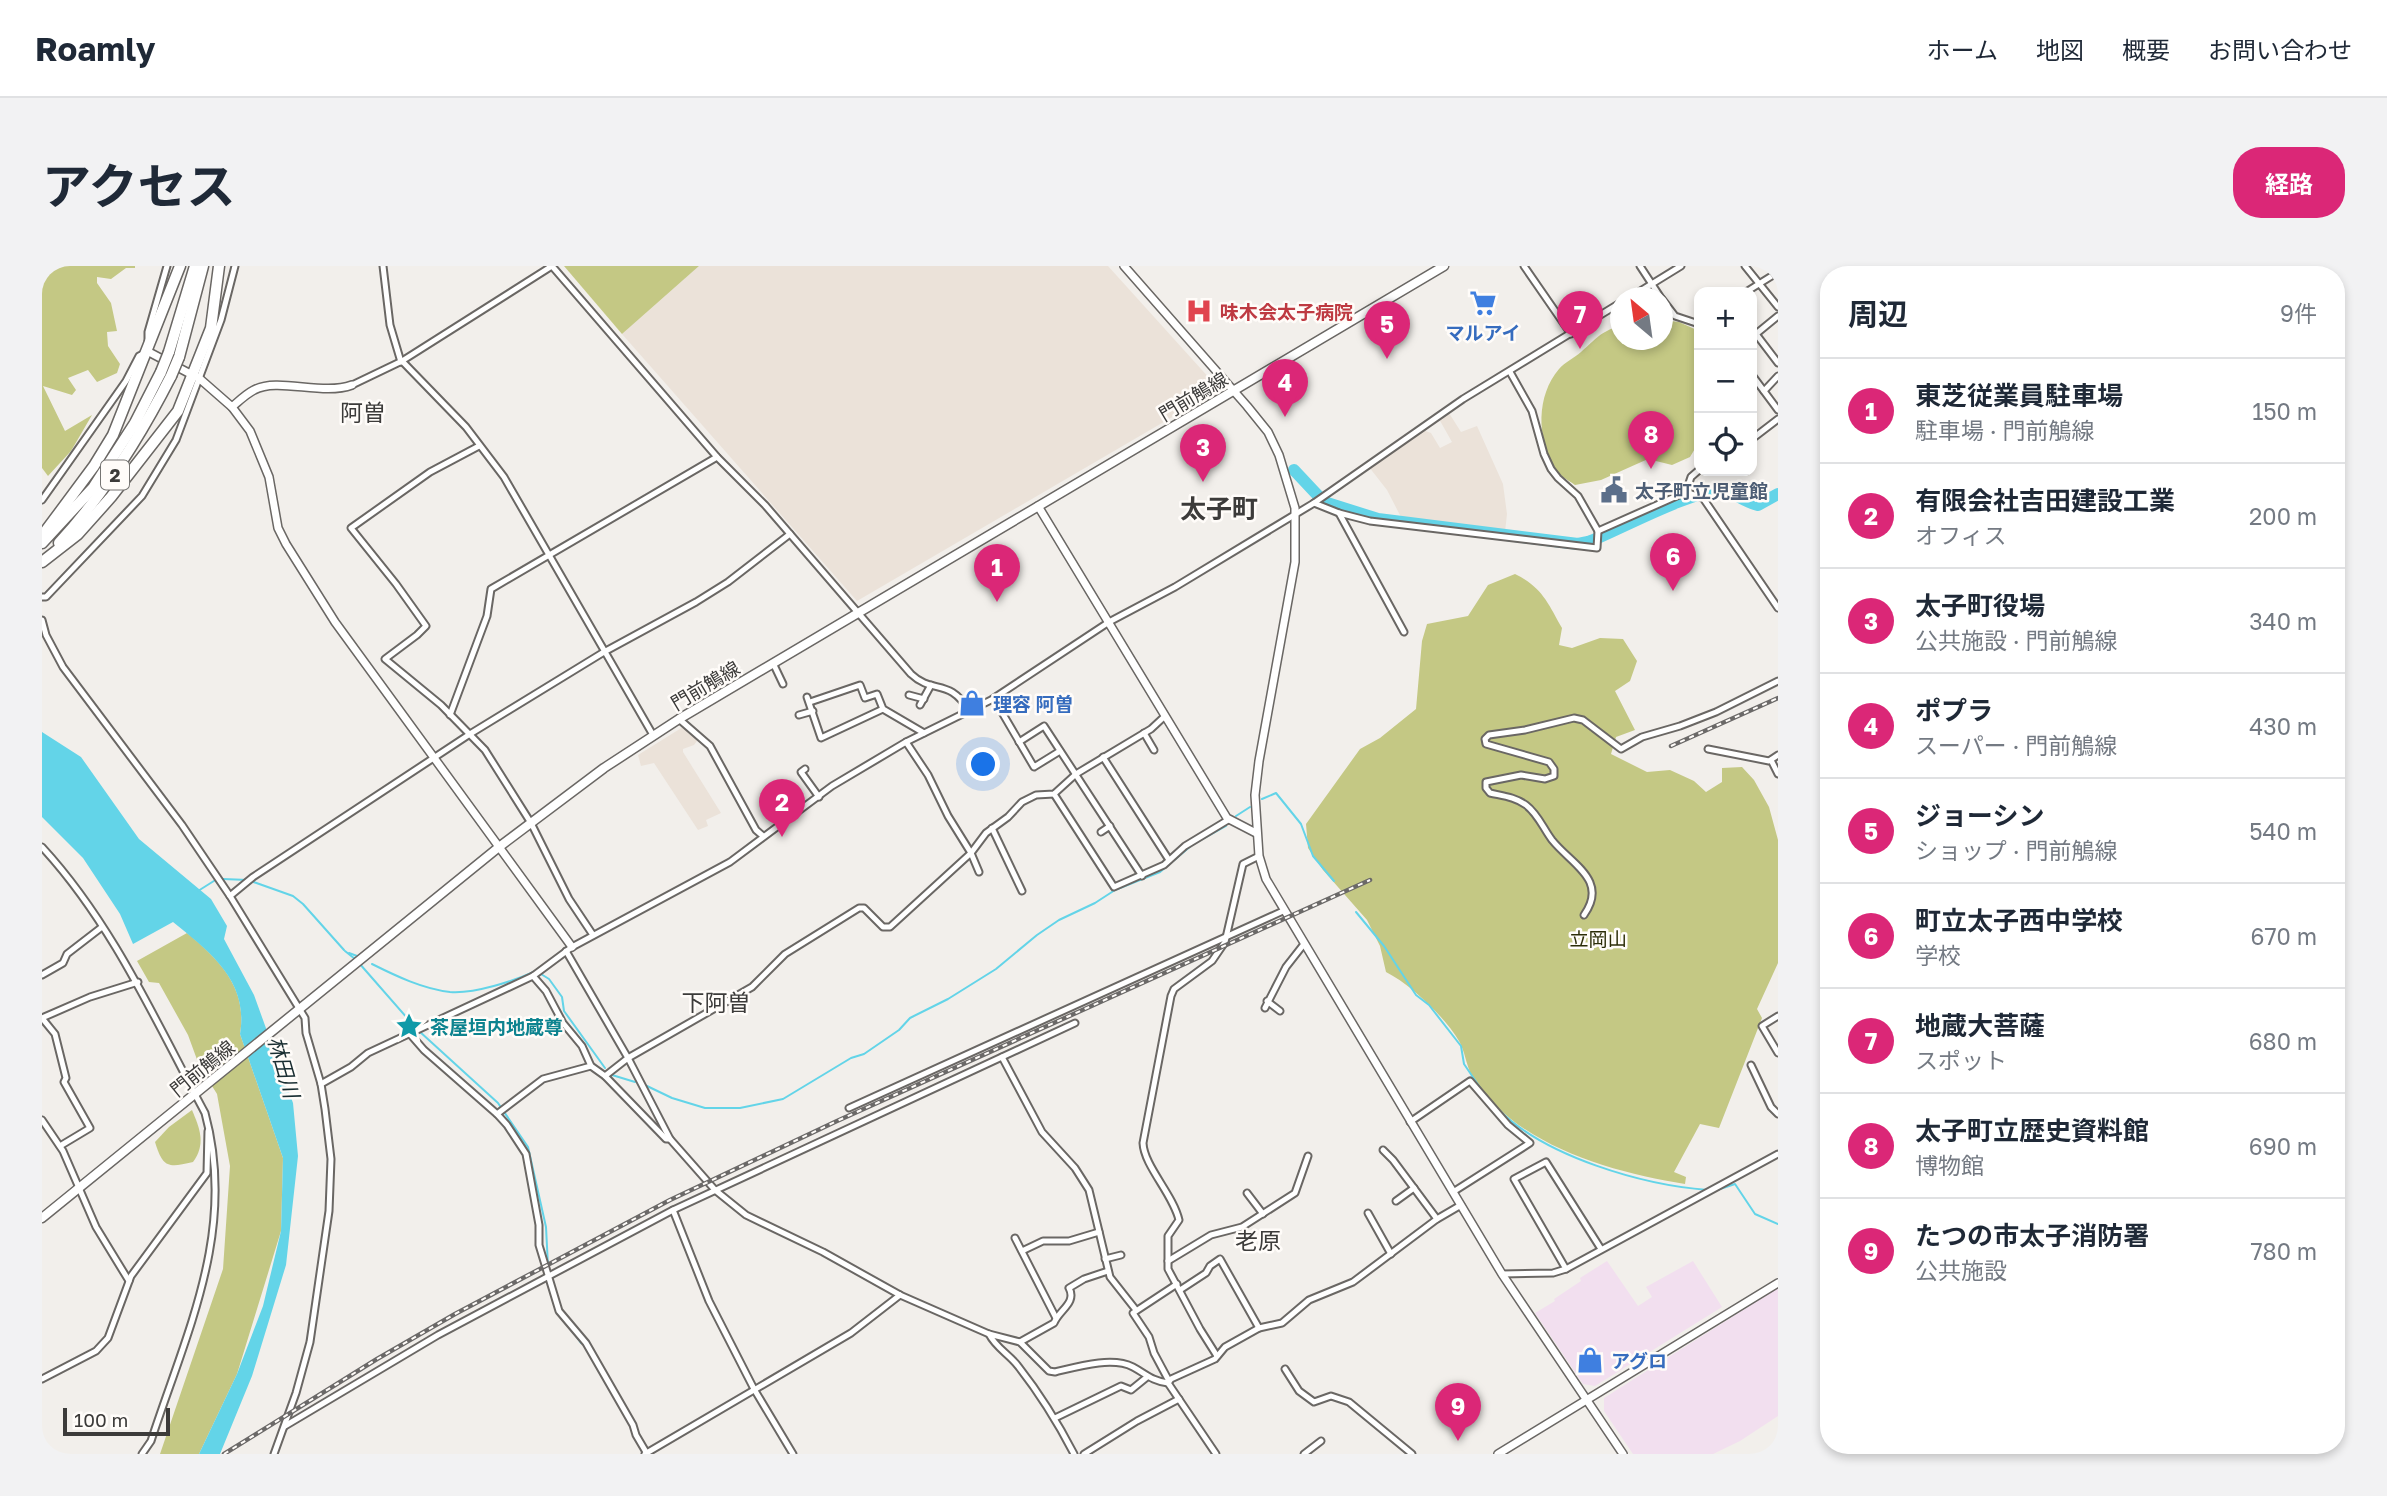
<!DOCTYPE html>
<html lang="ja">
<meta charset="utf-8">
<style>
:root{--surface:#fff;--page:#f2f2f3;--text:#1f2937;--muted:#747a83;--line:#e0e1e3;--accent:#db2777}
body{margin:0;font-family:"Golos Text","Noto Sans JP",sans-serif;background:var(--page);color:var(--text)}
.controls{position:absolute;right:21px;top:21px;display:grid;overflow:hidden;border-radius:14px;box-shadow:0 4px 10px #0003}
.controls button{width:63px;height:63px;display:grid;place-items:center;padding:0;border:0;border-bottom:2px solid var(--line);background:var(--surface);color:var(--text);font:35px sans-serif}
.compass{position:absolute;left:1568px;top:21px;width:63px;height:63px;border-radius:50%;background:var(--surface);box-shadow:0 4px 10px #0003;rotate:331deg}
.scale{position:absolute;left:21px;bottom:18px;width:107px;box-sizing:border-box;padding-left:7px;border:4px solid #3c3b3a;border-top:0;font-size:19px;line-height:24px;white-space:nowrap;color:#3c3b3a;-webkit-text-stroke:5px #fffcf9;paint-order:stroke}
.you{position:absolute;left:942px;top:499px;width:24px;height:24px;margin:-18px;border:5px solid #fff;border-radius:50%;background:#1a73e8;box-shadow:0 0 0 10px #1a73e833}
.badge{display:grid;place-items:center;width:46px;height:46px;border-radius:50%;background:var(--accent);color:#fff;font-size:23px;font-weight:700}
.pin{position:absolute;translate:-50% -58px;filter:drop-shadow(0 2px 4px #0008)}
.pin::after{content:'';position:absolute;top:37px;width:24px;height:21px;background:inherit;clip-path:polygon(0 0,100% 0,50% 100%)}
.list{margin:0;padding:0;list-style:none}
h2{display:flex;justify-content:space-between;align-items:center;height:91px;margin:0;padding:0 28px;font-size:30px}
h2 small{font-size:23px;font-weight:400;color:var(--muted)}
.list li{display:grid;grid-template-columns:46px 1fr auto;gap:21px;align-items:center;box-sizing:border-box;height:105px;padding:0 28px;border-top:2px solid var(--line)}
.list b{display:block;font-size:26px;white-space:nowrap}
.list p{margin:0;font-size:23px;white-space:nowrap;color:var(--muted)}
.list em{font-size:23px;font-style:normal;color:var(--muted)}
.icon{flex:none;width:38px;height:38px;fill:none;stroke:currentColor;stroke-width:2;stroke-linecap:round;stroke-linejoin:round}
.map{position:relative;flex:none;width:1736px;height:1188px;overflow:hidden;border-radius:28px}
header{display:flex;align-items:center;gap:42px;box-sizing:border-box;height:98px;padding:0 35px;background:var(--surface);border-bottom:2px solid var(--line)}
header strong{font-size:33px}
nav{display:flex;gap:38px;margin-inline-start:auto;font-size:24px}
.intro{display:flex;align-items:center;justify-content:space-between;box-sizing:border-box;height:168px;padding:0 42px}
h1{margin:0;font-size:49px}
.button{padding:18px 32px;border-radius:28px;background:var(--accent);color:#fff;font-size:24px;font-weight:700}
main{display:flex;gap:42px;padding:0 42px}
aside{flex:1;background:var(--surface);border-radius:28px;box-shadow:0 4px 10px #0003}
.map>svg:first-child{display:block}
.commercial{fill:#f2dfef}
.built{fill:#ebe2d9}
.green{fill:#c4c884}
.water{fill:#63d4e8}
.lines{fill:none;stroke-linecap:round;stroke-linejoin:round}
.stream{stroke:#63d4e8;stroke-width:2}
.river{stroke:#63d4e8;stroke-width:12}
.minor-casing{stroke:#6a6764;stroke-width:9}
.tertiary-casing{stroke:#6a6764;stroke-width:10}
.secondary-casing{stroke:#6a6764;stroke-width:11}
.trunk-casing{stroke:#6a6764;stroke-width:13}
.minor{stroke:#fff;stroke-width:5}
.tertiary{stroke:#fff;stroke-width:7}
.secondary{stroke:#fff;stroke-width:8}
.trunk{stroke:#fff;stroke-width:10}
.rail-casing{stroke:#6b6968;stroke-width:4.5}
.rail{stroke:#fffcf9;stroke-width:2;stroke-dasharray:5;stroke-linecap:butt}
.trunk-bridge-casing{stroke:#6a6764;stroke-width:13;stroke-linecap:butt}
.trunk-bridge{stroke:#fff;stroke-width:10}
.labels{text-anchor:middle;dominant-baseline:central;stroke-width:5;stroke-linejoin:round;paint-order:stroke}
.shield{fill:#fffcf9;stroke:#767573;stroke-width:2}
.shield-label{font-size:18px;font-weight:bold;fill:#3c3b3a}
.health-label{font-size:19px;font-weight:bold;fill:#be3a42;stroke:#fffcf9;text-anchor:start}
.shop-label{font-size:19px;font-weight:bold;fill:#366cbe;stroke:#fffcf9;text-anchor:start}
.street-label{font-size:19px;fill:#3c3b3a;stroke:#fffcf9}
.service-label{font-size:19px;font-weight:bold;fill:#4e5e75;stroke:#fffcf9;text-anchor:start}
.park-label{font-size:19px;fill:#2c2d08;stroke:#fffcf9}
.culture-label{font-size:19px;font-weight:bold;fill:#0d838f;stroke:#fffcf9;text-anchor:start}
.water-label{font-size:21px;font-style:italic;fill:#1a2e32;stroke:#fffcf9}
.quarter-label{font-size:23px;fill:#3c3b3a;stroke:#fffcf9}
.district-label{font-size:26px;font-weight:bold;fill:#3c3b3a;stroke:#fffcf9}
</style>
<header>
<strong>Roamly</strong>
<nav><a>ホーム</a><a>地図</a><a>概要</a><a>お問い合わせ</a></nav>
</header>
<div class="intro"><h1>アクセス</h1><a class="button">経路</a></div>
<main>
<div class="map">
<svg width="1736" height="1188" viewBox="0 0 1736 1188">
<rect width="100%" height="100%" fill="#f2efeb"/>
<!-- commercial -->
<g class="commercial">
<path d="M1565,995L1596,1040L1610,1031L1604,1021L1651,995L1680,1041L1553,1120L1541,1118L1493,1047L1513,1035L1512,1033L1539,1015L1538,1012Z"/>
<path d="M1736,1022V1150L1698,1175L1671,1188H1591L1562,1145V1132Z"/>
</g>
<!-- built -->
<g class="built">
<path d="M657,0H1066L1169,114L1168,129L815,335L580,68Z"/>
<path d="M1407,147L1419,166L1435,160L1461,218L1465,248L1463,266L1360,253L1345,224L1327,201L1381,164L1389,167L1398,182L1410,176L1397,153Z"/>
<path d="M641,461L657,472L652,479L641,483V486L679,547L664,554L666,560L656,564L612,497L599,500L596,489Z"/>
</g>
<!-- green -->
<g class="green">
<path d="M0,0H93V2H84L69,13L55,11V17L69,37L75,65L65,66L66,80L78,98L75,107L55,116L46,104L26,112L34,124L30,129L1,120L23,165L50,149L29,185L6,210L0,202Z"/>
<path d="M522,0H657L580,68Z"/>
<path d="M1621,54L1637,56L1657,65V176L1648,191L1630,199L1606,193L1559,214L1533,219C1526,214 1516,209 1512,201C1495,172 1494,130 1517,103C1523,96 1532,92 1539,86C1556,71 1556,68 1578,59V74H1620Z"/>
<path d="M1473,308C1500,321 1506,337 1520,362L1517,379L1530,382L1558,372L1581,373L1595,395L1588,415L1573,425L1593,464L1574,471L1569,488L1605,506L1628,504L1652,515L1664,526L1680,516V502L1700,501L1712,514L1727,541L1736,574V697L1715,743L1720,752L1677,862L1658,858L1632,906L1644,911L1643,918C1568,906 1472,879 1430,810C1424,799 1423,785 1417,775C1403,751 1368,718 1344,706L1338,680L1325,654L1281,604L1266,582L1264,558L1318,483L1338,472L1374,443L1380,375L1385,358L1426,350L1446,319Z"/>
<path d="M145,667C178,694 206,723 198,768L241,892L239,965L195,1108L157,1188H118L181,1003L188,900L175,828L157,799L146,769L117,717L107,716L95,695Z"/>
<path d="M150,844C158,863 164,878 151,896C126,902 121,902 113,876L127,861Z"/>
</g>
<!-- water -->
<path class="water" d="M0,466L39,491L97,573L169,633L185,660L182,673L212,729L251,837L256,890L244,999L210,1110L178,1188H157L195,1108L221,1040L239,965L241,892L198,768C207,715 168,686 131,656L91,678L78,648L41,592L0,551Z"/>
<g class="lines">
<!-- stream -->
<g class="stream">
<path d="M1220,533L1234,527L1259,558L1271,590L1292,615"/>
<path d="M1194,550L1208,541"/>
<path d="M181,613L206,614L251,630L261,638L302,684"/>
<path d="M156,625L175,613"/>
<path d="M1314,646L1342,680L1374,729L1387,739L1419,780L1422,798L1439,823"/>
<path d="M303,685L313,693"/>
<path d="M307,687L315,690"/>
<path d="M317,697L373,761"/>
<path d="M330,698C354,710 381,723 408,726C432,728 472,715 494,705"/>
<path d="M499,708L507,713L520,731L522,745L563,802"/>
<path d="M377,765L456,837L486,881L504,961L506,1000"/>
<path d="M570,809L593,816"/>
<path d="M605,820L630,832L663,842H698L741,833L809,792L822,788L857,764L868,752L906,733L954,703L995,669L1017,654L1053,637L1073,624L1118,606L1150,579L1184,560"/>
<path d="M1456,843C1503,891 1601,919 1666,924"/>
<path d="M1675,924L1693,918L1713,948L1736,958"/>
<path d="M533,1068L539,1077"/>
</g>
<!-- river -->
<path class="river" d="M1252,204L1282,236L1336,253L1536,278L1546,276C1575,265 1655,221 1682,225C1694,227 1704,237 1716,239L1736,228"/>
<!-- minor casing -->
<g class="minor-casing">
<g id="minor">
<path d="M341,0L348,59L359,96"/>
<path d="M510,0L675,191L723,239L869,408C891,429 907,411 927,445"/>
<path d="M1482,0L1529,68"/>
<path d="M1598,0L1619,32"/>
<path d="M1703,0L1736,41"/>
<path d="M1704,26L1736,6"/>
<path d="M1587,32L1639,0"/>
<path d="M1620,33L1633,50L1657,58"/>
<path d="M1736,50L1714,68L1736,97"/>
<path d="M1710,63L1714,68L1710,71"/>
<path d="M106,75V66L125,0"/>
<path d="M360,95L424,161L462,211L611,469"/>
<path d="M1710,109L1736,144"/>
<path d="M310,119L360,95L510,0"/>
<path d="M1722,125L1736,110"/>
<path d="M1710,173L1736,153"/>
<path d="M437,180L388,206L309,262L354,318L384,360L375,369L343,393L399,439L443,484L489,557L527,633L551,669"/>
<path d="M1644,226L1649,211L1657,204"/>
<path d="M0,234L84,115L97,90L103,87"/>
<path d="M1272,237L1297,247L1328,255L1555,282L1556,265L1536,230L1516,212L1509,203L1502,188L1490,145L1468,106"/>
<path d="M1297,247L1362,366"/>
<path d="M1556,265L1644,226L1661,232L1736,342"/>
<path d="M0,331H4L100,230L134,174L179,54L193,0"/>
<path d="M0,354L4,369L21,401L140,559L188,630L263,752L264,767L279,818L283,843L289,893L287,945L268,1076L254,1127L232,1188"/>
<path d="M731,397L741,418"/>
<path d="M867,429L882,433"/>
<path d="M765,431L779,472L841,443"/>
<path d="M954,431L958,443L992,501L1018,485"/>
<path d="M768,436L818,419L823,432L835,428L841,443L882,467"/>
<path d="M878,439L889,419"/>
<path d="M408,449L445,350L449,323L675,191"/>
<path d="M757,449L771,445"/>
<path d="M637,453L668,480L714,564L721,570"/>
<path d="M1102,467L1112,484"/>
<path d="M864,476L886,509L906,550L929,587L937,606"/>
<path d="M977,476L1002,460L1100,610"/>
<path d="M1666,483L1727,495L1736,489"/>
<path d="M1061,491L1127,594"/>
<path d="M1729,494L1736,508"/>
<path d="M763,503L759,506L777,531"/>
<path d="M1012,528L1072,621L1122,599L1143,580L1186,554"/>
<path d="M950,562L980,625"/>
<path d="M1059,566L1068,560"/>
<path d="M0,581C71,658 114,756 163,847C195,964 145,1065 109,1175L100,1188"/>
<path d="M188,630L211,611L428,468L562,386L654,336L686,316L748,268"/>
<path d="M1542,649C1567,614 1529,598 1510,574C1501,562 1496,548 1484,539C1473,531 1461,530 1448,527L1444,522V516L1479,509L1503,513L1512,510V503L1507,496L1444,478L1443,473L1447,469L1483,464L1532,452L1541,454L1579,483L1600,471L1638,460L1674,446L1736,415"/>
<path d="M524,685L586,792L628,873L673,924L704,949L781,986L858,1029L947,1068L978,1076L1007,1105L1013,1106C1034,1101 1070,1090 1091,1101C1104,1108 1110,1115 1126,1117L1129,1113L1173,1093L1183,1081L1217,1062L1240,1057L1267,1034L1311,1016L1395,953L1419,939"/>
<path d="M0,709L21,697L25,688L60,661"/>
<path d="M491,710L504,725L521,757L540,780L549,800L563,810L586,792L710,721L743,688L817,642H822L841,661H848L929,587L944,567L966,551L980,536L994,529L1012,528L1034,508L1109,463L1123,450"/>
<path d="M1225,735L1238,745"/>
<path d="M1223,742L1244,701L1262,678"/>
<path d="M1736,750L1720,760L1736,787"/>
<path d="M368,768L382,784L455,848L465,859L484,888L497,959V979L517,1045L544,1077L591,1159L594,1169L604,1186"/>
<path d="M960,791L1000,866L1033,902L1047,924L1068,1011L1094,1044"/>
<path d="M1709,799L1729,841L1736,848"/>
<path d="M563,810L624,873H628"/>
<path d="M279,818L309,801L326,787L491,710L530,681L688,596L790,520L864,476L949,434L1067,356L1133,321L1272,237L1421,133L1578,37"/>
<path d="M807,842L1241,645"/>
<path d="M455,848L501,813L549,800"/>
<path d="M0,854L21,885L54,961L87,1015"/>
<path d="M1368,856L1428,815L1466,859L1488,877L1411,926"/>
<path d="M18,880L48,862L22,816L24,812L13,768L0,752L48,731L96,716"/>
<path d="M1341,884L1351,894L1395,953"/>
<path d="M1205,927L1221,948"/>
<path d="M1354,935L1372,922"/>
<path d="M631,944L667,1035L712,1123L751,1188"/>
<path d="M1326,947L1349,988"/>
<path d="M973,972L1014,1052"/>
<path d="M980,985L1001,975H1027L1057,966"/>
<path d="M1063,993L1079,989"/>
<path d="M1126,995L1169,969L1200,961L1253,927L1266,890"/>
<path d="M1524,1003L1472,913L1504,896L1559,983"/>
<path d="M1460,1008L1511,1007L1524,1003L1736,888"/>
<path d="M1138,1024L1164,1007L1168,1000L1178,993L1217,1062"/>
<path d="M947,1068C954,1082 967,1088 976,1100C998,1128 1016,1157 1032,1188"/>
<path d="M978,1076L1012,1057C1017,1044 1035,1037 1027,1022L1042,1013L1066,1005"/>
<path d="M1175,1090L1158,1063L1126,1003V970L1137,954C1131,928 1102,900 1101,877L1129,730L1132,723L1170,695L1183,676L1201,598L1217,590"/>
<path d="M1243,1103L1257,1125L1272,1136L1289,1130L1307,1136L1370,1188"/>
<path d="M0,1113L54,1085L66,1072L89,1010L165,907L166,865"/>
<path d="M1127,1115L1112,1087L1107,1071L1091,1047L1135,1018"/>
<path d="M1126,1117L1174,1188"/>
<path d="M1013,1152L1079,1120L1089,1124L1105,1111"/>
<path d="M243,1160L396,1069L631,944L1033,757"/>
<path d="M603,1188L809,1067L858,1029"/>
<path d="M1042,1188L1095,1155L1137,1133"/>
<path d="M1262,1188L1279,1175"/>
</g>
</g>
<!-- tertiary casing -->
<g class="tertiary-casing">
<g id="tertiary">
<path d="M1082,0L1205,140L1226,166L1237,189L1253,242V296L1217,495L1213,529L1217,590L1224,613L1460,1008L1581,1188"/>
<path d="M105,85L158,113L190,141L208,165L227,211L236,262L244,278L293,356L530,681"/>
<path d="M190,141C197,135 204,128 212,124C236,111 280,130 310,119"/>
<path d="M996,240L1185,552L1214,567"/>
<path d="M1456,1188L1736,1017"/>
</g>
</g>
<!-- secondary casing -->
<g class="secondary-casing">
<path id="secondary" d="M0,952L457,581L562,502L637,453L1402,0"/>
</g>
<!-- trunk casing -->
<g class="trunk-casing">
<g id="trunk">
<path d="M127,86L153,0"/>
<path d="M137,91L161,0"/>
<path d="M0,270L52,200L71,169L138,0"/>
<path d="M0,277L51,222L93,157L119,106"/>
<path d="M17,277C63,227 98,171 129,110"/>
<path d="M0,296L36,268L69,231L136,145L169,62L177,0"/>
</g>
</g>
<!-- minor -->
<use href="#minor" class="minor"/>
<!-- tertiary -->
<use href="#tertiary" class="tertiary"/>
<!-- secondary -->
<use href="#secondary" class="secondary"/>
<!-- trunk -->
<use href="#trunk" class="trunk"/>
<!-- rail casing -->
<g class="rail-casing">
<g id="rail">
<path d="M1629,480L1736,432"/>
<path d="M182,1188L335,1093L413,1048L628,934L795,855L1328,614"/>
</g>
</g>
<!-- rail -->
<use href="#rail" class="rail"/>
<!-- trunk-bridge casing -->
<g class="trunk-bridge-casing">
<g id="trunk-bridge">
<path d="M119,106L127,86"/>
<path d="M129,110L137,91"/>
</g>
</g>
<!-- trunk-bridge -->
<use href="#trunk-bridge" class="trunk-bridge"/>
</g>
<!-- icons -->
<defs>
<g id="supermarket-bare" transform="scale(2.1)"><path d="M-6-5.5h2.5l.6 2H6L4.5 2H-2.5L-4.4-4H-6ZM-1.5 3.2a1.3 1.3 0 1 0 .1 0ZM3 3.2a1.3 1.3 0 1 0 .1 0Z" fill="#3f7fe0" stroke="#fffcf9" stroke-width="2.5" paint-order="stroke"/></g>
<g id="hospital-bare" transform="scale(2.1)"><path d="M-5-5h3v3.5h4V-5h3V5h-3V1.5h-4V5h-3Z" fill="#e0444e" stroke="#fffcf9" stroke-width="2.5" paint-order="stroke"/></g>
<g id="civic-bare" transform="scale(2.1)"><path d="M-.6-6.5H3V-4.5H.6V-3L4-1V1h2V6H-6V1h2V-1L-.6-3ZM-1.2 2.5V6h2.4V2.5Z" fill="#5c6f8a" stroke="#fffcf9" stroke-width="2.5" paint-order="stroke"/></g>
<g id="shop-bare" transform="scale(2.1)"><path d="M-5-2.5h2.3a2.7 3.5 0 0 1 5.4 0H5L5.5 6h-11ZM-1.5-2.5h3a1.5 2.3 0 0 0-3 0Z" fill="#3f7fe0" stroke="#fffcf9" stroke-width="2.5" paint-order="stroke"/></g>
<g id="sight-bare" transform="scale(2.1)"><path d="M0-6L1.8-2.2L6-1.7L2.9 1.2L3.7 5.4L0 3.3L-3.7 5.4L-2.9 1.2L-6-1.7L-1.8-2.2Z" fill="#0f9aa8" stroke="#fffcf9" stroke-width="2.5" paint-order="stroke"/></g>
</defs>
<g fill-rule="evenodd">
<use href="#supermarket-bare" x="1441" y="37"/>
<use href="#hospital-bare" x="1157" y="45"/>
<use href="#civic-bare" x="1572" y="224"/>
<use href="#shop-bare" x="930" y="437"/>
<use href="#sight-bare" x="367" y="760"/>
<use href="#shop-bare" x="1548" y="1094"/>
</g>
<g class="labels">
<!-- shield labels -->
<rect class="shield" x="59" y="194.5" width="28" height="29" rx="5"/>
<g class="shield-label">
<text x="73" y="209">2</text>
</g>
<!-- health labels -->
<g class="health-label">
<text x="1178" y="45">味木会太子病院</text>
</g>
<!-- shop labels -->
<g class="shop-label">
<text x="1441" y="66" text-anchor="middle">マルアイ</text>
<text x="951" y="437">理容 阿曽</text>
<text x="1569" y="1094">アグロ</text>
</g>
<!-- street labels -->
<g class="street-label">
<text transform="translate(1151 130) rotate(-31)">門前鵤線</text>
<text transform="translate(663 419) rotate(-31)">門前鵤線</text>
<text transform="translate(160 802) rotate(-39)">門前鵤線</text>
</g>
<!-- service labels -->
<g class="service-label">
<text x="1593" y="224">太子町立児童館</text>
</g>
<!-- park labels -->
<g class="park-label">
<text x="1556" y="672">立岡山</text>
</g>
<!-- culture labels -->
<g class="culture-label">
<text x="388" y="760">茶屋垣内地蔵尊</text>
</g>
<!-- water labels -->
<g class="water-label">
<text transform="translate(242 801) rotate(74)">林田川</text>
</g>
<!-- quarter labels -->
<g class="quarter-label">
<text x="321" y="146">阿曽</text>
<text x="674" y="736">下阿曽</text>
<text x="1216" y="974">老原</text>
</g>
<!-- district labels -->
<g class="district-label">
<text x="1177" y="242">太子町</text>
</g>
</g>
</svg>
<div class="controls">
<button>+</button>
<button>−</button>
<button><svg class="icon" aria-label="locate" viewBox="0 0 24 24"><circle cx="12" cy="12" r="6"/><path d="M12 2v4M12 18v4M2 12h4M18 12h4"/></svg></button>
</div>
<svg class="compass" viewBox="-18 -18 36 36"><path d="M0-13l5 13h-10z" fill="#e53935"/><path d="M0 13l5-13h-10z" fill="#747a83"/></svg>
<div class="scale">100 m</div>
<div class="you"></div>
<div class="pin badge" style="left:955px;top:336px">1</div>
<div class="pin badge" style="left:740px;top:571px">2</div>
<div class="pin badge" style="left:1161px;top:216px">3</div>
<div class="pin badge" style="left:1243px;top:151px">4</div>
<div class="pin badge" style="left:1345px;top:93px">5</div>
<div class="pin badge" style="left:1631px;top:325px">6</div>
<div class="pin badge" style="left:1538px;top:83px">7</div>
<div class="pin badge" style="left:1609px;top:203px">8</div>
<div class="pin badge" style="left:1416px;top:1175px">9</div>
</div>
<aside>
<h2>周辺<small>9件</small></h2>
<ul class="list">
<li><span class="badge">1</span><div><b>東芝従業員駐車場</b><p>駐車場 · 門前鵤線</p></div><em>150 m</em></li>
<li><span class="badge">2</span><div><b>有限会社吉田建設工業</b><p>オフィス</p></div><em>200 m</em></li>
<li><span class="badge">3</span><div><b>太子町役場</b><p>公共施設 · 門前鵤線</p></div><em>340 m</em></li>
<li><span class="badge">4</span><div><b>ポプラ</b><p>スーパー · 門前鵤線</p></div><em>430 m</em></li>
<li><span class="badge">5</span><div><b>ジョーシン</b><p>ショップ · 門前鵤線</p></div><em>540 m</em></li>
<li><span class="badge">6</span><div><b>町立太子西中学校</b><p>学校</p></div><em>670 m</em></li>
<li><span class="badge">7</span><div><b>地蔵大菩薩</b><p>スポット</p></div><em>680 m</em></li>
<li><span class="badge">8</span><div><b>太子町立歴史資料館</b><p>博物館</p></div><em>690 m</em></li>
<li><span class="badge">9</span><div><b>たつの市太子消防署</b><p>公共施設</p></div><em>780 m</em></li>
</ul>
</aside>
</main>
